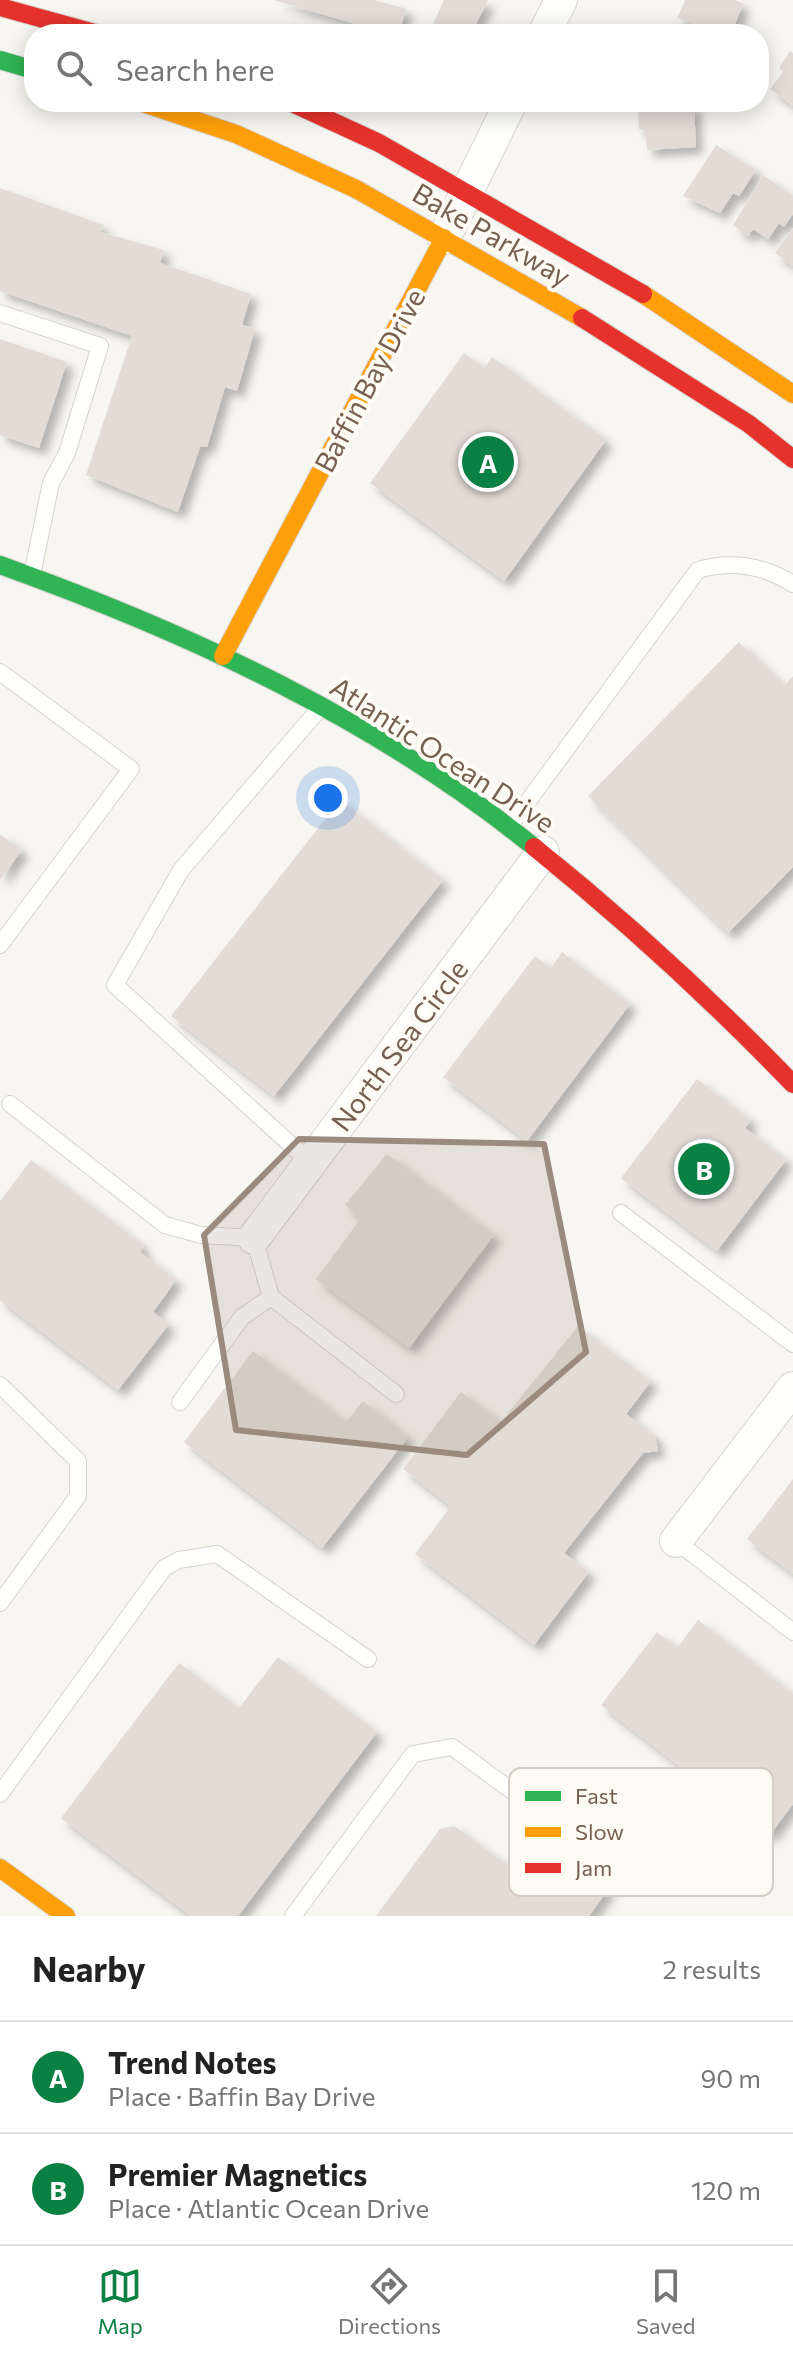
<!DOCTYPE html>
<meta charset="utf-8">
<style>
:root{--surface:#fff;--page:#f2f2f2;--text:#222;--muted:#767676;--line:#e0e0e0;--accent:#0b8043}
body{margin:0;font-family:Commissioner,sans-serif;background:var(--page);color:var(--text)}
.you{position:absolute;left:328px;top:798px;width:28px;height:28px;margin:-20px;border:6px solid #fff;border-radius:50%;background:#1a73e8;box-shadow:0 0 0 12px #1a73e833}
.badge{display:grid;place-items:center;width:52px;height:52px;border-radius:50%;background:var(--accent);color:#fff;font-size:26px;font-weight:700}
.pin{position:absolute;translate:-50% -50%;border:4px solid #fff;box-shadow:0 2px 8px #0006}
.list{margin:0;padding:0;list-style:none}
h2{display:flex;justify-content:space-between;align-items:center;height:104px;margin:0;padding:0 32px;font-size:34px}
h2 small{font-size:26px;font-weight:400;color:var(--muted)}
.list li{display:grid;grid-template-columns:52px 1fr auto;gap:24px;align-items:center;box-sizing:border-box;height:112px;padding:0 32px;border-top:2px solid var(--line)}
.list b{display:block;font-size:30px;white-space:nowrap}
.list p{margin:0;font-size:26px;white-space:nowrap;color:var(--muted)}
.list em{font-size:26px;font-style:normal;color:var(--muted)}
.icon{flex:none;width:44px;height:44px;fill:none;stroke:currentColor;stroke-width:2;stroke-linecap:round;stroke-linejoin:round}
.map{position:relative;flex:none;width:793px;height:1916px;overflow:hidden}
.search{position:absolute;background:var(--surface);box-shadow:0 4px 20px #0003;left:24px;right:24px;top:24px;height:88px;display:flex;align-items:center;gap:20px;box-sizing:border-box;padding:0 28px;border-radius:32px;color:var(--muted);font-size:30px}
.sheet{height:328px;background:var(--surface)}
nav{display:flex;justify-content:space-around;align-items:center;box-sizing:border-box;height:112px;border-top:2px solid var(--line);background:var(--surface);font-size:22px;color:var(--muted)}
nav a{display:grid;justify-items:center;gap:4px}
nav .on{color:var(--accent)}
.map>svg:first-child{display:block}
.building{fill:#e3dcd5;filter:url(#shadow)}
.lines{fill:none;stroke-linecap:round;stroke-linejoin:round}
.lane-casing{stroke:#d8d3ce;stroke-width:18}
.street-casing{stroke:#d8d3ce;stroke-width:34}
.fast-casing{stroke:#d8d3ce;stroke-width:20}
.slow-casing{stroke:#d8d3ce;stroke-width:20}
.jam-casing{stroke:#d8d3ce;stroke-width:20}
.lane{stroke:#fefefd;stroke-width:16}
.street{stroke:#fefefd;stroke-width:32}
.fast{stroke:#30b455;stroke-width:18}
.slow{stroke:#ff9f0a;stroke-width:18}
.jam{stroke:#e5322d;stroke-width:18}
.marked{fill:#9b8a7e;fill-opacity:0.2;stroke:#9b8a7e;stroke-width:6;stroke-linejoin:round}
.labels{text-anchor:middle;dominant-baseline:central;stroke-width:8;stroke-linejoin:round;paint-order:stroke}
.street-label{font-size:28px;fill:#766051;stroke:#fefbf4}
.key{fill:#fefbf4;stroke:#d5ccc3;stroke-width:2}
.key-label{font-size:22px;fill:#766051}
</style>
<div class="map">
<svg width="793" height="1916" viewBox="0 0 793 1916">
<defs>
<filter id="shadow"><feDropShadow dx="7" dy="7" stdDeviation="4" flood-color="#0004"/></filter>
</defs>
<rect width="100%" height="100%" fill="#f8f6f0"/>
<!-- building -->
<g class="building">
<path d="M274,0H374L406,9L399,34H389Z"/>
<path d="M444,0H488L471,34H436L430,31Z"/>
<path d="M685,0H735L743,4L731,34H702L699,32L701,27L677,18Z"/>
<path d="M790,51L793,53V106L770,89L783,72L779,68Z"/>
<path d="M694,104L696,147L647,150L645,129H639L638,107Z"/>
<path d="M716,145L756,170L739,196L733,193L720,213L683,196Z"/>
<path d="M763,175L793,196V214L784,227L779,223L768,239L753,229L748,236L733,225Z"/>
<path d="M0,188L103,225L100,232L164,250L160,263L251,294L242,325L255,329L237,391L225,387L207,447H200L178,512L86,475L132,336L0,291Z"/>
<path d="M793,228V266L775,253Z"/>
<path d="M0,339L67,362L39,448L0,435Z"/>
<path d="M464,353L484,368L492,357L606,440L504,581L370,483Z"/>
<path d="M739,642L784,686L793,676V867L728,933L588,796Z"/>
<path d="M340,800L443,880L274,1096L171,1016Z"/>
<path d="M0,834L22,850L0,880Z"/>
<path d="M562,952L630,1004L527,1141L443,1077L535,956L551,968Z"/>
<path d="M697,1079L751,1120L745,1128L786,1160L717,1251L621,1178Z"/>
<path d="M387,1154L494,1235L409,1348L316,1279L361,1218L345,1205Z"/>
<path d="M31,1160L144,1246L140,1252L176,1280L153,1312L169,1324L118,1390L0,1300V1201Z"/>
<path d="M578,1326L651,1381L626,1414L655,1436L658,1451L643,1453L564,1553L589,1572L534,1645L415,1554L451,1506L403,1469L461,1392L501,1422Z"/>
<path d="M253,1351L346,1422L363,1401L408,1437L322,1548L184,1442Z"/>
<path d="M793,1479V1574L747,1539Z"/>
<path d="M698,1620L793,1694V1804L769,1836L601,1705L657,1632L677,1648Z"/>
<path d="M278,1657L377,1732L238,1916H191L61,1818L179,1663L239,1708Z"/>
<path d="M454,1826L510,1867L535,1834L609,1888L589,1916H376L440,1829Z"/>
</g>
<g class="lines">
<!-- lane casing -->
<g class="lane-casing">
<g id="lane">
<path d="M0,313L100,346L67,453L51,483L32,575"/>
<path d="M0,672L131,769L0,945"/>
<path d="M509,827L698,570C731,560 764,566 793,584"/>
<path d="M10,1104L165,1225L201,1235L254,1238L271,1297L396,1394"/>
<path d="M311,1163L115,985L181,870L320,708"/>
<path d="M621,1213L793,1344"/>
<path d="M0,1385L78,1461V1496L0,1603"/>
<path d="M180,1402L242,1317L271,1297"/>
<path d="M676,1541L793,1632"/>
<path d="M0,1794L164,1568L179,1560L217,1554L368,1659"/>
<path d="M293,1916L413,1754L452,1747L574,1836"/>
</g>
</g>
<!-- street casing -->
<g class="street-casing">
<g id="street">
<path d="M544,34L561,0"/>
<path d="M444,238L511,102"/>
<path d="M254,1238L543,852"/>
<path d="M676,1541L793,1388"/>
</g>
</g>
<!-- fast casing -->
<g class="fast-casing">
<g id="fast">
<path d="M0,60L34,70"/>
<path d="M0,565C189,633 376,719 534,847"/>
</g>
</g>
<!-- slow casing -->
<g class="slow-casing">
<g id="slow">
<path d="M140,102L236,134L356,189L582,318"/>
<path d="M643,294L793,394"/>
<path d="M223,656L444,238"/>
<path d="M0,1868L66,1916"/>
</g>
</g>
<!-- jam casing -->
<g class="jam-casing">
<g id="jam">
<path d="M0,7L98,34"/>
<path d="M290,102L379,143L643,294"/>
<path d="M582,318L749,424L793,459"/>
<path d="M534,847C626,921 711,999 793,1084"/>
</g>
</g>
<!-- lane -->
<use href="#lane" class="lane"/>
<!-- street -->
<use href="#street" class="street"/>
<!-- fast -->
<use href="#fast" class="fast"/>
<!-- slow -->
<use href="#slow" class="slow"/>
<!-- jam -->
<use href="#jam" class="jam"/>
</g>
<!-- marked area -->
<path class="marked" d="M299,1139L544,1144L586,1352L467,1455L236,1430L204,1235Z"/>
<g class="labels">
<!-- street labels -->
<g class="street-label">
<text transform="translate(492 234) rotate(30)">Bake Parkway</text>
<text transform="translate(369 380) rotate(-62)">Baffin Bay Drive</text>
<text transform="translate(443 754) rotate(33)">Atlantic Ocean Drive</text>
<text transform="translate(399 1045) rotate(-53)">North Sea Circle</text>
</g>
</g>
<!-- legend -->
<rect x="509" y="1768" width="264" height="128" rx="12" class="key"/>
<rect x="525" y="1791" width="36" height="10" fill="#30b455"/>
<rect x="525" y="1827" width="36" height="10" fill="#ff9f0a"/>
<rect x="525" y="1863" width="36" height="10" fill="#e5322d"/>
<g class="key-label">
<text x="575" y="1804">Fast</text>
<text x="575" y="1840">Slow</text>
<text x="575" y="1876">Jam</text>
</g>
</svg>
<div class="you"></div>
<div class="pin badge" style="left:488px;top:462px">A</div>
<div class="pin badge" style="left:704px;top:1169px">B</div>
<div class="search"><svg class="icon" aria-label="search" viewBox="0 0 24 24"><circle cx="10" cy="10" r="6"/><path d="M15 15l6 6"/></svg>Search here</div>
</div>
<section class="sheet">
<h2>Nearby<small>2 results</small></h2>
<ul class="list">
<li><span class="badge">A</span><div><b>Trend Notes</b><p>Place · Baffin Bay Drive</p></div><em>90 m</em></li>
<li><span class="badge">B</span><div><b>Premier Magnetics</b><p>Place · Atlantic Ocean Drive</p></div><em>120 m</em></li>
</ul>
</section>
<nav>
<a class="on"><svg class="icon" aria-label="map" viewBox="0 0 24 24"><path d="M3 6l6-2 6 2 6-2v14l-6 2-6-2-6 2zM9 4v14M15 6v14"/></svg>Map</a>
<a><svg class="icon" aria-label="directions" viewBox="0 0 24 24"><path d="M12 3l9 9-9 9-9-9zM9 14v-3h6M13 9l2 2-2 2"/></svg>Directions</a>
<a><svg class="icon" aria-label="saved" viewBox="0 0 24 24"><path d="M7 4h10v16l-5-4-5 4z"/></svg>Saved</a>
</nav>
